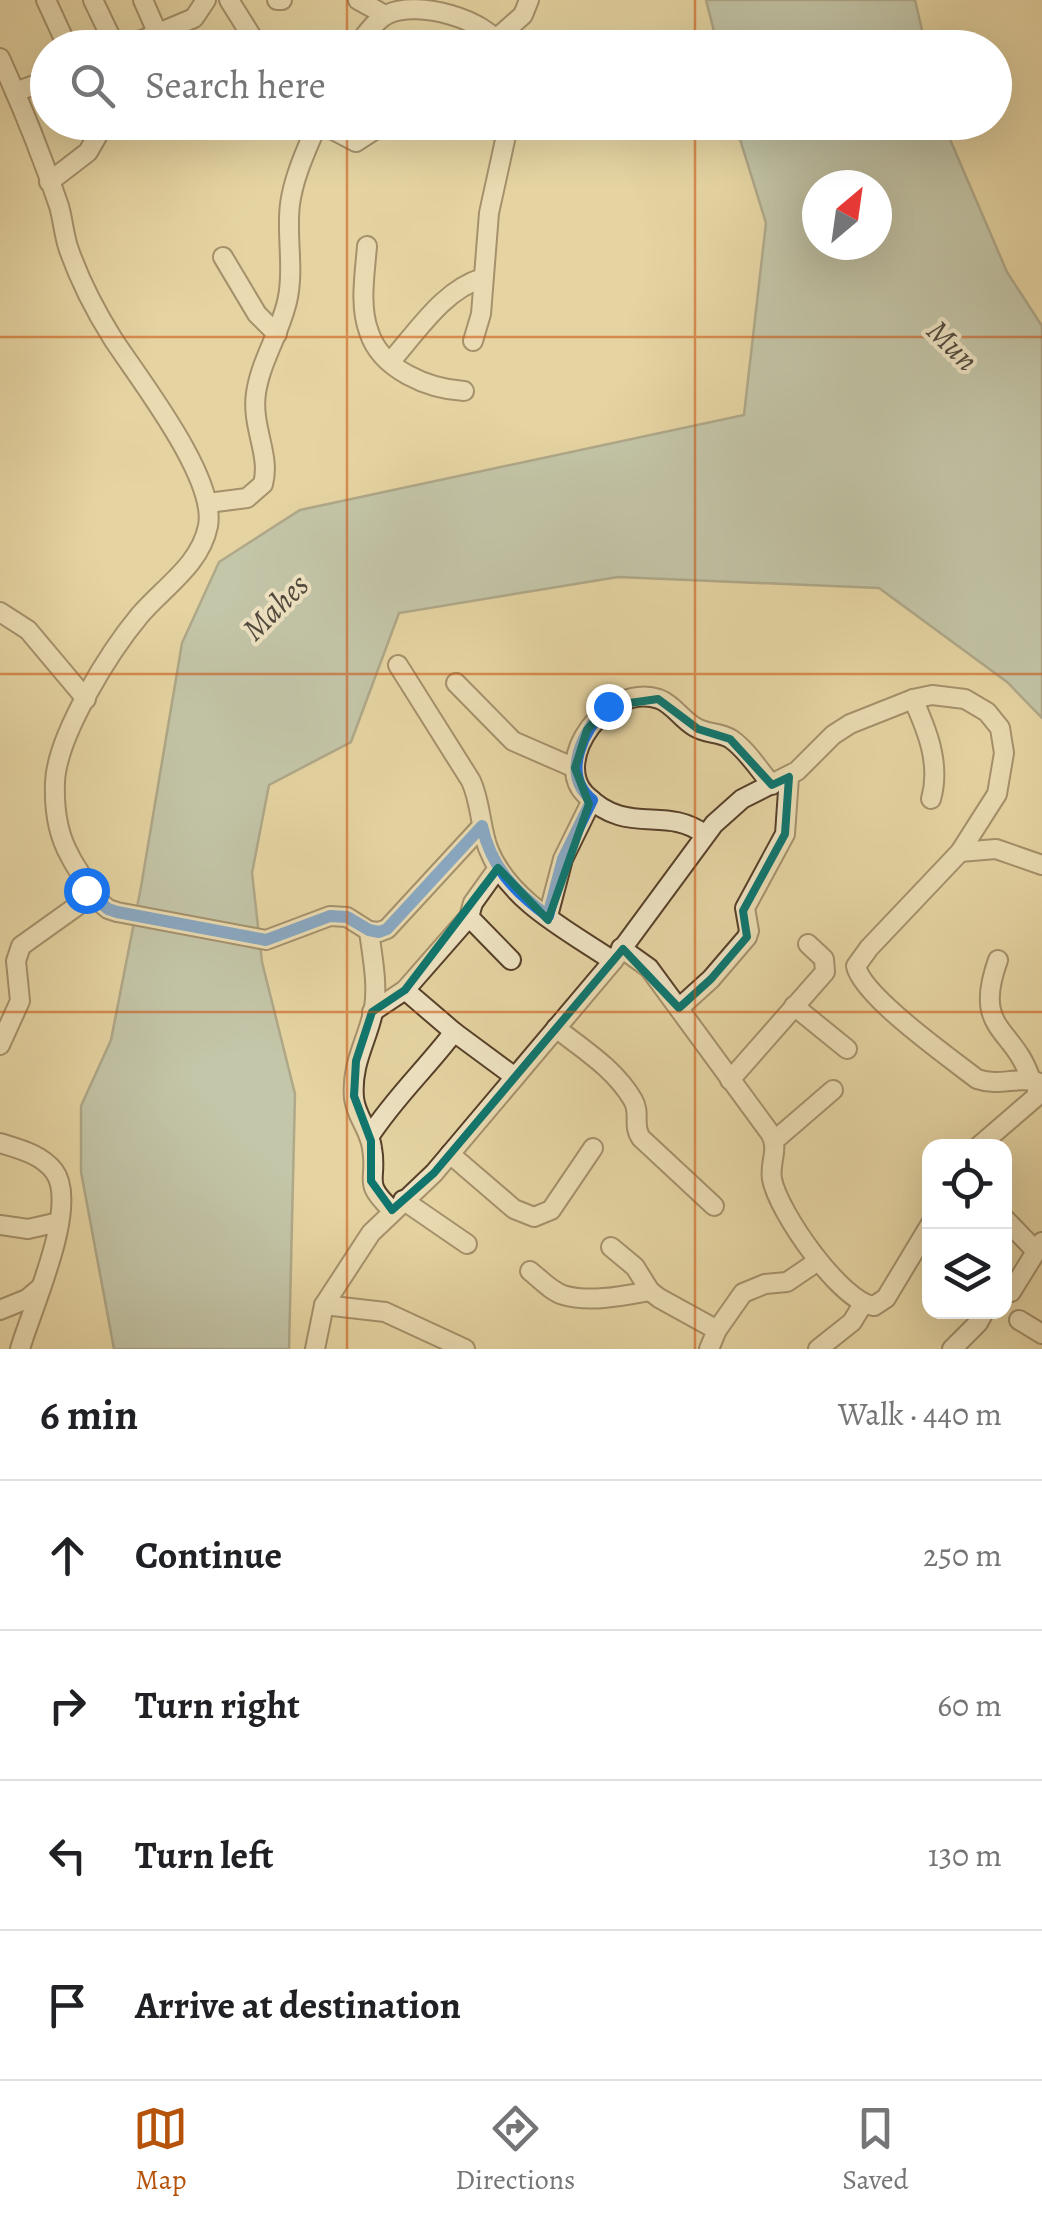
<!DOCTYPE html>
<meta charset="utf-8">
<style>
:root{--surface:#fff;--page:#f2f2f2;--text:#202124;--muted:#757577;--line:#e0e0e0;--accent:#b45309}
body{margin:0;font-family:Alegreya,serif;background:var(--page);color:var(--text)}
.controls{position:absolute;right:30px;bottom:30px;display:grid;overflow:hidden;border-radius:20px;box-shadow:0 10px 40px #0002}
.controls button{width:90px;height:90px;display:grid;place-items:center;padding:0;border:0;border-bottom:2px solid var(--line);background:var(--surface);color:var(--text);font:50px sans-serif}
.compass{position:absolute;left:802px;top:170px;width:90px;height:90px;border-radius:50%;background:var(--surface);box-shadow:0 10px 40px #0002;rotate:29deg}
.stop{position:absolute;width:30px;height:30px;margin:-22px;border:8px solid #1a73e8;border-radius:50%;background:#fff}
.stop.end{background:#1a73e8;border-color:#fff;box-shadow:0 2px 10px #0008}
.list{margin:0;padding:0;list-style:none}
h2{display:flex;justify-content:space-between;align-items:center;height:130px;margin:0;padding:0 40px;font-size:42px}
h2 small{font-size:32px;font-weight:400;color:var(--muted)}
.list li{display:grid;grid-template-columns:65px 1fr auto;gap:30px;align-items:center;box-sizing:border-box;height:150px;padding:0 40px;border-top:2px solid var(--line)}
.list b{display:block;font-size:38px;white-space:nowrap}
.list em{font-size:32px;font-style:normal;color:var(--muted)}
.icon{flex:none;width:55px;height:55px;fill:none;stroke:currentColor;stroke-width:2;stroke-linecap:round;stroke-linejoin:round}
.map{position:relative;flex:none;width:1042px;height:1349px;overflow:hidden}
.search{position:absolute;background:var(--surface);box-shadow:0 10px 40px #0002;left:30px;right:30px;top:30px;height:110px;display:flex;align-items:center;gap:25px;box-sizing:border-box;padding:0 35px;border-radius:55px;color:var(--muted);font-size:38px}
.sheet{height:730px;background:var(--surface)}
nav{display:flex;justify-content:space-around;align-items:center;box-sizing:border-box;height:140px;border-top:2px solid var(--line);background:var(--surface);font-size:28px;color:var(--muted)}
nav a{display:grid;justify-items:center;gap:5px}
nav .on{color:var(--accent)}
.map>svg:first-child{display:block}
.water{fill:#9bb5b1;stroke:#6d736a;stroke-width:2.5;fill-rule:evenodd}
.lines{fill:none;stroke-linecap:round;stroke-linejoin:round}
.minor-casing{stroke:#574029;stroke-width:22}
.minor{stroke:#eee3c3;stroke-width:18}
.route{stroke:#1a73e8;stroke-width:12}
.marked{fill:none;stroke:#0f766e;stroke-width:8;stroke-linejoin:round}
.grid{fill:none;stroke:#cb4e0a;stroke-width:2.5;stroke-opacity:0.55}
.labels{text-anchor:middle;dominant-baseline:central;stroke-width:8;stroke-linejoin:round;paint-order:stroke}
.water-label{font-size:32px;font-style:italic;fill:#50493e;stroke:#eee3c3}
</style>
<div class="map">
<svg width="1042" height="1349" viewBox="0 0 1042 1349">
<rect width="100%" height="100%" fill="#e5d4a3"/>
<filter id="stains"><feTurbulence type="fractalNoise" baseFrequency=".002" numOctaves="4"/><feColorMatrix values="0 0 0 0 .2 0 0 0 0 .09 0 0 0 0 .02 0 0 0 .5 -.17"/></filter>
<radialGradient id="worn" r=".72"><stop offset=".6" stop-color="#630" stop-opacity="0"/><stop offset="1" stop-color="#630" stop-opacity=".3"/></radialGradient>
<!-- water -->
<g class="water">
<path d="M706,0H915L926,47H718Z"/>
<path d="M735,123H943L1007,272L1042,326V718L1007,682L879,588L618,577L399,613L351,742L269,785L252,873L262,962L295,1094L289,1349H114L81,1172V1106L111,1040L141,887L182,643L219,562L300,510L744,415L766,223ZM817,185H877V245H817Z"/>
</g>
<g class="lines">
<!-- minor casing -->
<g class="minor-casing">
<g id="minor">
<path d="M46,0L68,48"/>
<path d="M93,0L116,48"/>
<path d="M143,0L157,32"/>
<path d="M229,0L259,48"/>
<path d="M277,0H282"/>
<path d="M358,0L385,15"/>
<path d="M497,38L523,15L529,0"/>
<path d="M123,48L194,18L206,0"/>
<path d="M355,48C365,36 375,20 388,14C418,0 487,19 502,48"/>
<path d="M0,58C22,106 42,156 59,206C63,220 64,236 69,250C80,281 96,312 113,339C139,379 217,478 208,526C200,565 165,586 140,615C110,651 57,735 55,782C54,807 58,835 70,856C76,869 84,875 86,890L77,906L21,946L16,961L20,1001L0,1045"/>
<path d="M15,92L48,80"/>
<path d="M318,122L356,142L387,122"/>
<path d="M49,182L88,152L99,133L98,122"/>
<path d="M367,246C365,273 359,306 369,332C381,370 429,389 464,391"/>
<path d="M223,257L257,314L277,334"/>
<path d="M473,341L481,314L489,213L509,122"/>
<path d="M391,361C417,332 444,289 483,278"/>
<path d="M208,503L247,498L263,484C271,455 251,427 256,393C261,359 282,330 288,297C294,266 286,235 290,204C294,175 307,149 318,122"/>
<path d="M0,612L28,630L86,699"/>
<path d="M398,665L471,781C481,803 480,826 488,848C508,901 569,931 613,961"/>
<path d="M456,683L513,741L575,768"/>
<path d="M913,699C927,730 941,764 931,799"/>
<path d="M704,834C665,805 627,837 585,794C552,760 607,682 659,699C673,704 682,720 695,727C706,734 720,732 731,739C747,750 759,770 772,785"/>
<path d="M960,852L996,849L1042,865"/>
<path d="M498,868L473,903L469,917L511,960"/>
<path d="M86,890L108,909L117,912L266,940L330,916L347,917L369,931L379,932L387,929L482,826"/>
<path d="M548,916L563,859L592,800"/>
<path d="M369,931C372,955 378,983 374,1008C368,1040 351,1062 354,1098C356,1117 370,1130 372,1148C378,1182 361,1181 392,1210"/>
<path d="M621,948L649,968L770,1133C780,1149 769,1162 772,1179C778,1212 841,1302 874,1306L886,1298L930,1225"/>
<path d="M998,960C972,1032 1014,1026 1031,1080"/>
<path d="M405,990L454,1032L515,1077"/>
<path d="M794,1006L847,1049"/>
<path d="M679,1008L711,979L747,937L749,931L745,908L785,834L789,777"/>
<path d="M372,1012L405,990L469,917"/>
<path d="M556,1028C584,1050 615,1069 633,1100C641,1114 632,1125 641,1138L714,1206"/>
<path d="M730,1080L825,972L824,959L808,944"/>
<path d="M369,1137C395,1097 425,1070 454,1032"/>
<path d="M775,1140L833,1090"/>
<path d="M0,1143C19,1149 41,1154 54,1171C80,1205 31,1310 20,1349"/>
<path d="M450,1154L514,1209L534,1217L551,1210L593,1148"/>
<path d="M403,1200L467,1244"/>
<path d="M1004,1218L1036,1251"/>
<path d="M0,1225L28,1229L59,1222"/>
<path d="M611,1247L635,1267L650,1291L659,1298L717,1330"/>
<path d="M530,1271C540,1279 551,1291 563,1295C589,1303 623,1296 650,1291"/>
<path d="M1011,1292L1042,1242"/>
<path d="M324,1305L385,1312L465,1349"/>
<path d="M0,1310L27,1299L41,1287"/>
<path d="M1019,1320L1042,1334"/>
<path d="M315,1349L324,1305L371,1233L434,1173L613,961L714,824L742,799L797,771L833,735L850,724L913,699L932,695L965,699L987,712L1000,728L1004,753L997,794L960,852L869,948L856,966C862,996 950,1058 977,1079C1000,1087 1016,1076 1037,1082V1096L979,1146"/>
<path d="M709,1349L717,1330L743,1293L765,1284L787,1282L818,1261"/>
<path d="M818,1349L852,1322L863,1304"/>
<path d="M952,1349L978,1323L984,1312"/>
</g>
</g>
<!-- minor -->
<use href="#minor" class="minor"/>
</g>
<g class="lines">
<!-- route -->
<path class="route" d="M86,890L108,909L117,912L266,940L330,916L347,917L369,930L379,932L387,929L482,826C491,867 515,892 548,916L563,859L592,800C560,774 584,729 608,706"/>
</g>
<!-- marked area -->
<path d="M0 0H1042V1349H0ZM658,699L698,729L730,739L772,785L789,777L785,834L743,911L747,937L711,979L679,1008L623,949L434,1173L392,1210L371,1181V1141L354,1096L356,1061L372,1012L405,990L498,868L548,920L589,804L575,768L587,730L608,706Z" fill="#e5d4a3" fill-opacity=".55" fill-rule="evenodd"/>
<path class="marked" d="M658,699L698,729L730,739L772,785L789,777L785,834L743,911L747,937L711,979L679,1008L623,949L434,1173L392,1210L371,1181V1141L354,1096L356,1061L372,1012L405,990L498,868L548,920L589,804L575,768L587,730L608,706Z"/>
<!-- grid -->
<path class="grid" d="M347,0V48M695,0V48M347,122V1349M695,122V1349M0,337H1042M0,674H1042M0,1012H1042"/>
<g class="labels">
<!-- water labels -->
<g class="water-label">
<text transform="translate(953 345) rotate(45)">Mun</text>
<text transform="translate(275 607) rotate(-45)">Mahes</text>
</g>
</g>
<rect width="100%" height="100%" filter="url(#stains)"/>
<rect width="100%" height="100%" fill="url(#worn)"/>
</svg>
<div class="controls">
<button><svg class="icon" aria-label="locate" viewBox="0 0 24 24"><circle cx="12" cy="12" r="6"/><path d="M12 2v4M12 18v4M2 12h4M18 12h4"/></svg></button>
<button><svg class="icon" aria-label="layers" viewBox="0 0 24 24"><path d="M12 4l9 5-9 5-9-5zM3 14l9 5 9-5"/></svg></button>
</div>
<svg class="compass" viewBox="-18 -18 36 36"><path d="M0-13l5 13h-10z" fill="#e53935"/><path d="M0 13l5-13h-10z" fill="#757577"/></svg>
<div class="stop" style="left:86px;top:890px"></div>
<div class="stop end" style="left:608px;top:706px"></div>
<div class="search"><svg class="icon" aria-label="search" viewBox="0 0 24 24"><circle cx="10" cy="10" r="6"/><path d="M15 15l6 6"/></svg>Search here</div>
</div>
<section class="sheet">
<h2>6 min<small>Walk · 440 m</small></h2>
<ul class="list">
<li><svg class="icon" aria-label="ahead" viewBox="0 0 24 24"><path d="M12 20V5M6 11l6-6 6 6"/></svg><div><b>Continue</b></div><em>250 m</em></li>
<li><svg class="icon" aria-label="right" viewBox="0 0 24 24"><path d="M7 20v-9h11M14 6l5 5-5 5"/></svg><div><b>Turn right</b></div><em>60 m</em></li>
<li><svg class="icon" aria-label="left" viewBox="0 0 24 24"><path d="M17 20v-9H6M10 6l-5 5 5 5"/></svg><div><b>Turn left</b></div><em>130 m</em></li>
<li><svg class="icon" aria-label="arrive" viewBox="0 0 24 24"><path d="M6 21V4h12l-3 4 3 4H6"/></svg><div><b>Arrive at destination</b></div></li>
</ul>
</section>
<nav>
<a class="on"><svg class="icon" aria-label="map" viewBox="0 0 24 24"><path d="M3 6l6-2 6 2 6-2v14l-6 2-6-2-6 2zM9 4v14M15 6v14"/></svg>Map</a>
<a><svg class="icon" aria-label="directions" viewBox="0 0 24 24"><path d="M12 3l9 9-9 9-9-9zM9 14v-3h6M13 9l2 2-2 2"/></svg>Directions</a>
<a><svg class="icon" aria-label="saved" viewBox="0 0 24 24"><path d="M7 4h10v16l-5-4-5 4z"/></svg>Saved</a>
</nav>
